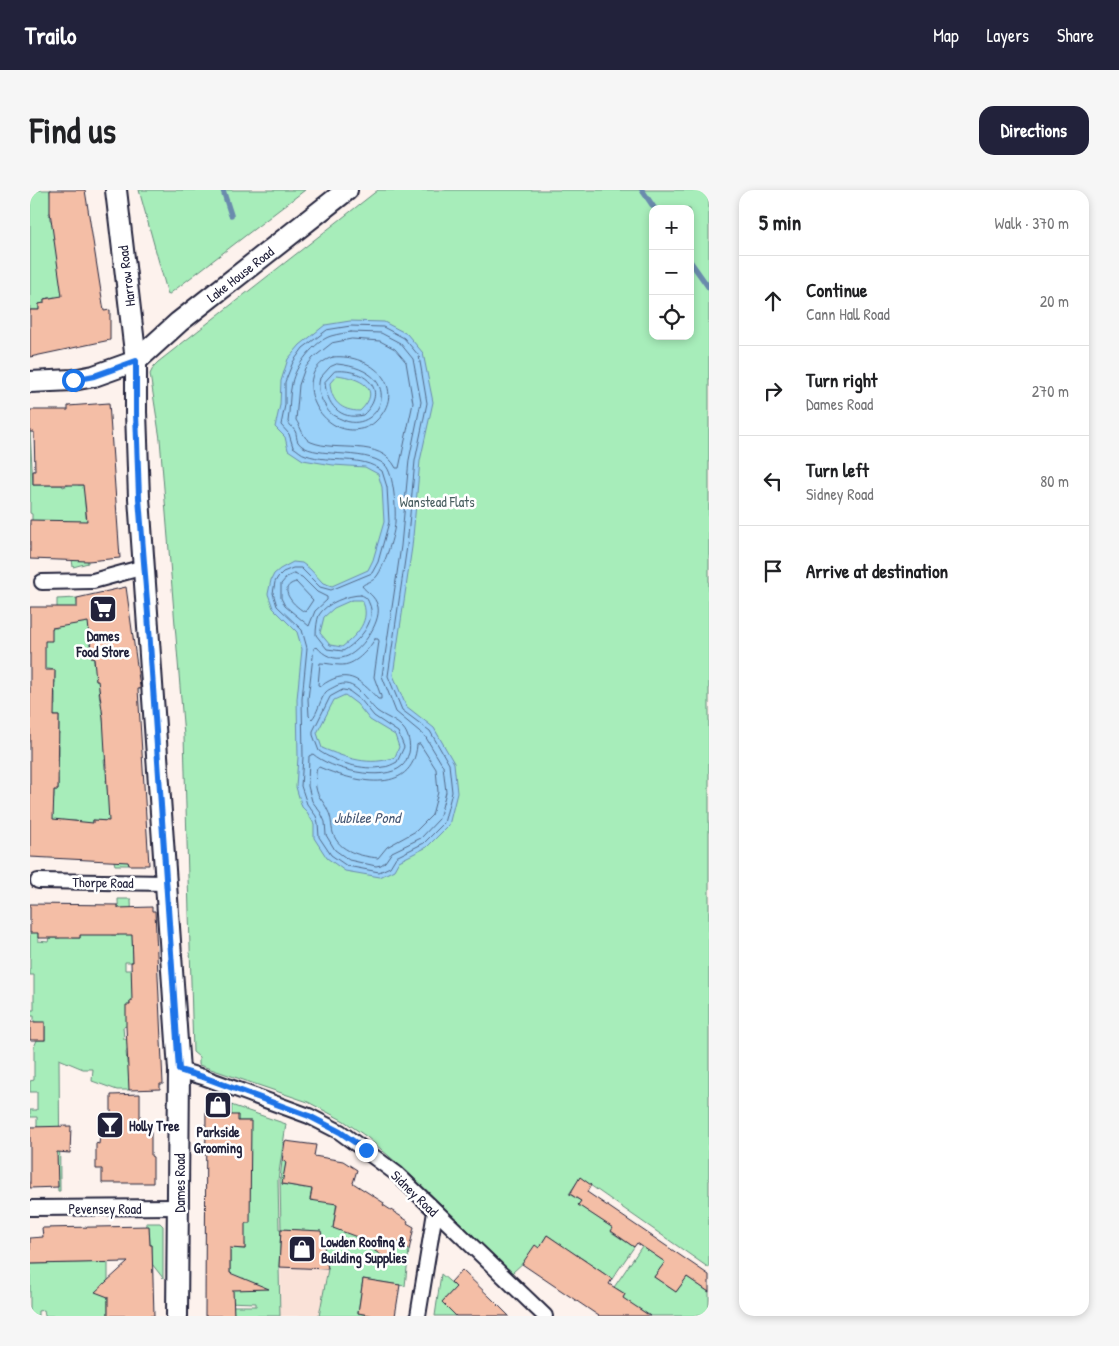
<!DOCTYPE html>
<meta charset="utf-8">
<style>
:root{--surface:#fff;--page:#f6f6f6;--text:#202124;--muted:#757577;--line:#e0e0e0;--accent:#22223b}
body{margin:0;font-family:"Patrick Hand",sans-serif;background:var(--page);color:var(--text)}
.controls{position:absolute;right:15px;top:15px;display:grid;overflow:hidden;border-radius:10px;box-shadow:0 2px 8px #0003}
.controls button{width:45px;height:45px;display:grid;place-items:center;padding:0;border:0;border-bottom:1px solid var(--line);background:var(--surface);color:var(--text);font:25px sans-serif}
.stop{position:absolute;width:15px;height:15px;margin:-11px;border:4px solid #1a73e8;border-radius:50%;background:#fff}
.stop.end{background:#1a73e8;border-color:#fff;box-shadow:0 1px 5px #0008}
.list{margin:0;padding:0;list-style:none}
h2{display:flex;justify-content:space-between;align-items:center;height:65px;margin:0;padding:0 20px;font-size:21px}
h2 small{font-size:16px;font-weight:400;color:var(--muted)}
.list li{display:grid;grid-template-columns:32px 1fr auto;gap:15px;align-items:center;box-sizing:border-box;height:90px;padding:0 20px;border-top:1px solid var(--line)}
.list b{display:block;font-size:19px;white-space:nowrap}
.list p{margin:0;font-size:16px;white-space:nowrap;color:var(--muted)}
.list em{font-size:16px;font-style:normal;color:var(--muted)}
.icon{flex:none;width:28px;height:28px;fill:none;stroke:currentColor;stroke-width:2;stroke-linecap:round;stroke-linejoin:round}
.map{position:relative;flex:none;width:679px;height:1126px;overflow:hidden;border-radius:15px}
header{display:flex;align-items:center;gap:30px;box-sizing:border-box;height:70px;padding:0 25px;background:var(--accent);color:#fff}
header strong{font-size:24px}
nav{display:flex;gap:28px;margin-inline-start:auto;font-size:18px}
.intro{display:flex;align-items:center;justify-content:space-between;box-sizing:border-box;height:120px;padding:0 30px}
h1{margin:0;font-size:35px}
.button{padding:12px 22px;border-radius:15px;background:var(--accent);color:#fff;font-size:18px;font-weight:700}
main{display:flex;gap:30px;padding:0 30px}
aside{flex:1;background:var(--surface);border-radius:15px;box-shadow:0 2px 8px #0003}
.map>svg:first-child{display:block}
.built{fill:#fae2d8}
.green{fill:#a7edba;stroke:#64887a;fill-rule:evenodd}
.water{fill:#9ad1f9;stroke:#6a8bad;fill-rule:evenodd}
.lines{fill:none;stroke-linecap:round;stroke-linejoin:round}
.shore{stroke:#526887;stroke-width:1}
.stream{stroke:#6a8bad;stroke-width:5.5}
.building{fill:#f4bea6;stroke:#22223b;fill-rule:evenodd}
.street-casing{stroke:#22223b;stroke-width:18}
.secondary-casing{stroke:#22223b;stroke-width:24}
.street{stroke:#fff;stroke-width:14}
.secondary{stroke:#fff;stroke-width:20}
.route{stroke:#1a73e8;stroke-width:6}
.labels{text-anchor:middle;dominant-baseline:central;stroke-width:5;stroke-linejoin:round;paint-order:stroke}
.street-label{font-size:14px;fill:#22223b;stroke:#fff}
.park-label{font-size:14px;fill:#4a5f61;stroke:#fff}
.poi-label{font-size:14px;font-weight:bold;fill:#22223b;stroke:#fff}
.water-label{font-size:15px;font-style:italic;fill:#465774;stroke:#fff}
</style>
<header>
<strong>Trailo</strong>
<nav><a>Map</a><a>Layers</a><a>Share</a></nav>
</header>
<div class="intro"><h1>Find us</h1><a class="button">Directions</a></div>
<main>
<div class="map">
<svg width="679" height="1126" viewBox="0 0 679 1126">
<rect width="100%" height="100%" fill="#fdf2ed"/>
<filter id="ink" filterUnits="userSpaceOnUse"><feTurbulence type="fractalNoise" baseFrequency=".02" numOctaves="2"/><feDisplacementMap in="SourceGraphic" scale="10" xChannelSelector="R" yChannelSelector="G"/><feConvolveMatrix kernelMatrix="1 2 1 2 8 2 1 2 1" color-interpolation-filters="sRGB"/></filter>
<g filter="url(#ink)">
<!-- built -->
<path class="built" d="M251,1039L291,1041L298,1079L289,1126H250Z"/>
<!-- green -->
<g class="green">
<path d="M0,0H22L20,1L21,14L36,20L19,23L20,30H23L35,115L25,107L14,109V113L9,114V120H0Z"/>
<path d="M109,0H275L138,105Z"/>
<path d="M348,0H679V1078L550,988L539,1004L551,1011L549,1015L583,1038L581,1042L604,1057L582,1089L563,1076L547,1085L556,1071L540,1061L531,1074L524,1069L533,1056L517,1045L509,1058L482,1083L383,987L337,947L314,931L278,912L169,875V867L163,862L154,546L130,249L120,184L124,176L128,172ZM623,19H660V146H623Z"/>
<path d="M0,242L3,295H32L33,297L41,294L47,288L48,295H54L56,328H66L57,361L58,373L43,377L37,331H2V324L0,323Z"/>
<path d="M47,408L49,433L75,429L76,436L58,439L60,456L79,452L62,463L65,477L82,473V477L65,484L66,491L75,490L78,502H69L70,511L85,510L72,521L74,536L112,567L74,570L75,579L91,577L92,589L76,590C78,619 98,645 99,675H85L77,648L78,631L63,630L62,643L46,638V631H40L39,643L17,630L24,608V600H28V589L14,566H29V555H24L29,543V526L15,525L25,515V502H15V493H25V480L0,476L22,438H27V409Z"/>
<path d="M88,709H101L103,772H95V780H103L102,797L104,811H100L97,836L93,837L94,849H101V861H96L97,874H107L99,900H87L62,891L63,879H53L29,869L30,1001H28L27,977L7,950V927H0V920H7V902H0V891L4,890V857L7,850H15V833L4,832V826H0V820H4V785H0V743L8,734V751L18,752L19,748H30V734L42,748H50V734L82,745H89Z"/>
<path d="M201,915L256,934L248,990L249,1039H251L250,990L252,971L256,972L253,994L275,998L279,977L284,987L280,1010L310,991L303,1038L329,1042L357,1068L368,1052L379,1060L375,1096L333,1089L328,1123L343,1126H289L298,1079L291,1042L251,1039L249,1077L250,1126H204L203,1116H226V1113L196,1112L201,1097L214,1099V1088L200,1091V1058L215,1059V1053L204,1052L220,931H208L196,925L201,922Z"/>
<path d="M116,1033H130L133,1036V1088L122,1074V1055H120L119,1037L116,1036Z"/>
<path d="M612,1056L635,1072L624,1087L646,1102L657,1087L679,1102V1126H620L608,1118L602,1126L591,1111L595,1104L587,1099L573,1120L570,1118Z"/>
<path d="M78,1072V1094H73L69,1098V1103L78,1105V1126H15L14,1120L8,1121V1126H0V1074Z"/>
<path d="M411,1084L426,1097L412,1112L426,1126H405Z"/>
</g>
<!-- water -->
<path class="water" d="M320,131L354,132L377,144L393,163L403,212L390,271L382,357L363,485L376,516L404,538L424,573L427,603L419,635L397,657L369,671L364,680L350,687L315,681L297,668L284,648V634L277,622L272,617L266,597L268,567L267,509L272,459L267,442L243,418L238,404L241,390L244,384L250,379L263,372L272,373L280,379L293,393L302,396L338,380L343,370L354,332L352,297L348,284L335,277L303,275L273,270L258,260L255,247L245,237L250,215L251,191L258,169L270,155L295,135ZM307,185C329,188 354,198 330,221C311,221 301,211 300,193ZM322,410H332C342,430 327,445 312,457L300,455L290,443L294,427L304,418ZM315,505L327,514L340,530L365,545L369,557L365,567C340,577 316,568 292,558L287,543L304,510Z"/>
<g class="lines">
<!-- shore -->
<g class="shore">
<path d="M321,136L353,137L374,148L389,166L397,213L385,271L377,356L358,486L372,520L400,541L419,574L422,602L414,633L394,653L366,667L360,677L349,682L317,676L301,665L289,647L288,633L286,626L277,614L271,596L273,567L272,509L277,458L272,440L247,416L243,403L245,392L248,387L253,382L263,378H271L290,397L301,400L342,383L348,372L359,332L357,297L352,281C331,264 301,274 276,265C271,264 267,259 263,257L259,244L251,235L255,215V192L263,172L273,158L297,140Z"/>
<path d="M321,142L351,143L370,153L383,169L391,212L379,270L371,356L352,486L366,522L395,546L413,576L416,602L409,629L391,648L362,662L355,672L351,675L346,676L319,670L305,660L296,645L295,632L291,623L282,611L278,596L279,566L283,564C300,579 353,593 372,576C376,573 377,567 379,563C381,555 378,543 373,538C366,530 355,527 347,521C335,510 325,487 306,496C301,499 296,500 294,505C289,513 288,522 282,529L279,526L278,509L284,458L287,457C293,465 305,471 315,467C330,463 351,433 348,417C345,405 337,403 332,396C336,392 343,392 347,386C354,377 365,343 365,332C366,320 364,283 355,275C335,257 279,270 268,252C266,249 267,244 265,241C263,238 260,235 258,232C260,219 259,205 262,193C265,176 285,151 301,146C308,144 315,143 321,142Z"/>
<path d="M322,149L350,151L365,159L376,172L383,213L369,278H366C350,247 307,263 281,252C273,249 271,237 266,230L269,195L275,178L283,168L302,153Z"/>
<path d="M303,167C342,163 380,199 345,232C338,238 332,239 324,240C285,241 261,180 303,167Z"/>
<path d="M307,174C381,181 348,248 311,229C304,226 299,224 296,217C290,208 287,199 290,188L300,177Z"/>
<path d="M305,181C333,178 361,199 333,225C310,231 296,214 295,192Z"/>
<path d="M264,384L272,387L287,402L297,407V410L285,421L279,436L255,416L251,408V394L257,387Z"/>
<path d="M266,392L283,410L275,422C265,417 245,397 266,392Z"/>
<path d="M331,405C336,407 337,408 339,413C348,431 327,453 313,461L297,459L286,445C286,439 287,430 289,425C296,413 318,405 331,405Z"/>
<path d="M345,449H348L349,451L344,487L351,506V509H348C329,488 316,478 291,496L288,495L290,473C297,473 304,475 310,475C325,476 338,460 345,449Z"/>
<path d="M313,500L319,501L331,510L344,526L368,542L374,557L367,572C363,574 358,577 353,577C333,581 305,572 289,561L283,545V541L300,507Z"/>
<path d="M390,554L406,579L408,602L402,625L386,641L357,657L348,668C331,666 309,662 303,643C301,636 302,628 298,621C296,616 293,612 290,608C284,599 285,587 287,578L289,577C321,591 383,608 387,555Z"/>
</g>
<!-- stream -->
<g class="stream">
<path d="M193,0L201,25"/>
<path d="M612,0L625,19"/>
<path d="M660,71L679,98"/>
</g>
</g>
<!-- building -->
<g class="building">
<path d="M20,0H55L74,121L80,120V150L0,167V120H9V114L14,113V109L32,106L20,22Z"/>
<path d="M79,213L90,368L58,371L0,369V330L57,331L53,295H3V281H5L4,242H0V220H38V216Z"/>
<path d="M96,397L110,497V499H108L119,675H99L98,672L0,667V417H47V408ZM58,432L62,468H64L66,491H68L73,527L79,631L63,630V633L23,629L24,600H28L29,526H24L25,480H15V451H22V438Z"/>
<path d="M0,714L88,715V718L122,717V721H125L133,894H130V899L99,900L96,836V815H100V811H102L101,772H103L102,745H50V748H8V743H0Z"/>
<rect x="0" y="832" width="15" height="18"/>
<path d="M110,904V929L115,930V942H121V966L123,967V993H72V979H66V953L69,954L71,937H79V929H81V905Z"/>
<path d="M176,907L201,915V925H208V931H221L220,1033H215V1059L200,1058V1083L239,1099L203,1100L204,1126H175Z"/>
<path d="M41,936L40,963L27,962L28,997L0,998V937Z"/>
<path d="M255,951L286,955L284,966L313,971L327,980L323,993L354,1013L353,1015L378,1031L377,1033L384,1037L379,1060L368,1052L357,1069L333,1053L335,1050L303,1038L307,1014L280,1010L282,999L252,994L256,972L252,971Z"/>
<path d="M550,987L561,995L557,1002L679,1085V1102L657,1087L646,1102L624,1087L635,1072L607,1053L604,1057L581,1041L583,1038L548,1015L551,1011L540,1004Z"/>
<path d="M119,1036L120,1055H122L124,1126H78V1107L65,1102L98,1072L0,1074V1048L13,1047L12,1038Z"/>
<path d="M251,1039L291,1041L298,1079L249,1077Z"/>
<path d="M517,1045L582,1089L579,1094L595,1104L593,1108L620,1126H569L492,1074L505,1055L509,1058Z"/>
<path d="M432,1080L463,1110L479,1126H426L412,1112L426,1097L421,1092Z"/>
<path d="M333,1089L370,1095L365,1126H345L328,1123Z"/>
</g>
<g class="lines">
<!-- street casing -->
<g class="street-casing">
<g id="street">
<path d="M12,392L63,391L114,377"/>
<path d="M8,691L137,693"/>
<path d="M149,880L173,887L279,926L310,942L367,984L515,1126"/>
<path d="M0,1018L149,1017"/>
<path d="M388,1126L405,1022"/>
</g>
</g>
<!-- secondary casing -->
<g class="secondary-casing">
<g id="secondary">
<path d="M86,0L106,171V222L109,308L149,880L147,1126"/>
<path d="M0,192L43,190L64,186L106,171L149,132L317,0"/>
</g>
</g>
<!-- street -->
<use href="#street" class="street"/>
<!-- secondary -->
<use href="#secondary" class="secondary"/>
</g>
</g>
<g class="lines" filter="url(#ink)">
<!-- route -->
<path class="route" d="M43,190L64,186L106,171V222L109,308L118,424L149,880L173,887L279,926L310,942L336,960"/>
</g>
<!-- icons -->
<defs>
<g id="supermarket-square" transform="scale(1.4375)"><rect x="-9" y="-9" width="18" height="18" rx="4" fill="#22223b" stroke="#fff"/><path d="M-6-5.5h2.5l.6 2H6L4.5 2H-2.5L-4.4-4H-6ZM-1.5 3.2a1.3 1.3 0 1 0 .1 0ZM3 3.2a1.3 1.3 0 1 0 .1 0Z" fill="#fff"/></g>
<g id="shop-square" transform="scale(1.4375)"><rect x="-9" y="-9" width="18" height="18" rx="4" fill="#22223b" stroke="#fff"/><path d="M-5-2.5h2.3a2.7 3.5 0 0 1 5.4 0H5L5.5 6h-11ZM-1.5-2.5h3a1.5 2.3 0 0 0-3 0Z" fill="#fff"/></g>
<g id="bar-square" transform="scale(1.4375)"><rect x="-9" y="-9" width="18" height="18" rx="4" fill="#22223b" stroke="#fff"/><path d="M-6-5H6L.8 .8V4.5H3.5V6h-7V4.5H-.8V.8Z" fill="#fff"/></g>
</defs>
<g fill-rule="evenodd">
<use href="#supermarket-square" x="73" y="419"/>
<use href="#shop-square" x="188" y="915"/>
<use href="#bar-square" x="80" y="935"/>
<use href="#shop-square" x="272" y="1059"/>
</g>
<g class="labels">
<!-- street labels -->
<g class="street-label">
<text transform="translate(210 84) rotate(-38)">Lake House Road</text>
<text transform="translate(96 86) rotate(-97)">Harrow Road</text>
<text transform="translate(73 692) rotate(1)">Thorpe Road</text>
<text transform="translate(149 993) rotate(-90)">Dames Road</text>
<text transform="translate(385 1003) rotate(44)">Sidney Road</text>
<text x="75" y="1018">Pevensey Road</text>
</g>
<!-- park labels -->
<g class="park-label">
<text x="407" y="311">Wanstead Flats</text>
</g>
<!-- poi labels -->
<g class="poi-label">
<text x="73" y="445">Dames<tspan x="73" dy="16">Food Store</tspan></text>
<text x="99" y="935" text-anchor="start">Holly Tree</text>
<text x="188" y="941">Parkside<tspan x="188" dy="16">Grooming</tspan></text>
<text x="291" y="1051" text-anchor="start">Lowden Roofing &amp;<tspan x="291" dy="16">Building Supplies</tspan></text>
</g>
<!-- water labels -->
<g class="water-label">
<text x="337" y="627">Jubilee Pond</text>
</g>
</g>
</svg>
<div class="controls">
<button>+</button>
<button>−</button>
<button><svg class="icon" aria-label="locate" viewBox="0 0 24 24"><circle cx="12" cy="12" r="6"/><path d="M12 2v4M12 18v4M2 12h4M18 12h4"/></svg></button>
</div>
<div class="stop" style="left:43px;top:190px"></div>
<div class="stop end" style="left:336px;top:960px"></div>
</div>
<aside>
<h2>5 min<small>Walk · 370 m</small></h2>
<ul class="list">
<li><svg class="icon" aria-label="ahead" viewBox="0 0 24 24"><path d="M12 20V5M6 11l6-6 6 6"/></svg><div><b>Continue</b><p>Cann Hall Road</p></div><em>20 m</em></li>
<li><svg class="icon" aria-label="right" viewBox="0 0 24 24"><path d="M7 20v-9h11M14 6l5 5-5 5"/></svg><div><b>Turn right</b><p>Dames Road</p></div><em>270 m</em></li>
<li><svg class="icon" aria-label="left" viewBox="0 0 24 24"><path d="M17 20v-9H6M10 6l-5 5 5 5"/></svg><div><b>Turn left</b><p>Sidney Road</p></div><em>80 m</em></li>
<li><svg class="icon" aria-label="arrive" viewBox="0 0 24 24"><path d="M6 21V4h12l-3 4 3 4H6"/></svg><div><b>Arrive at destination</b></div></li>
</ul>
</aside>
</main>
